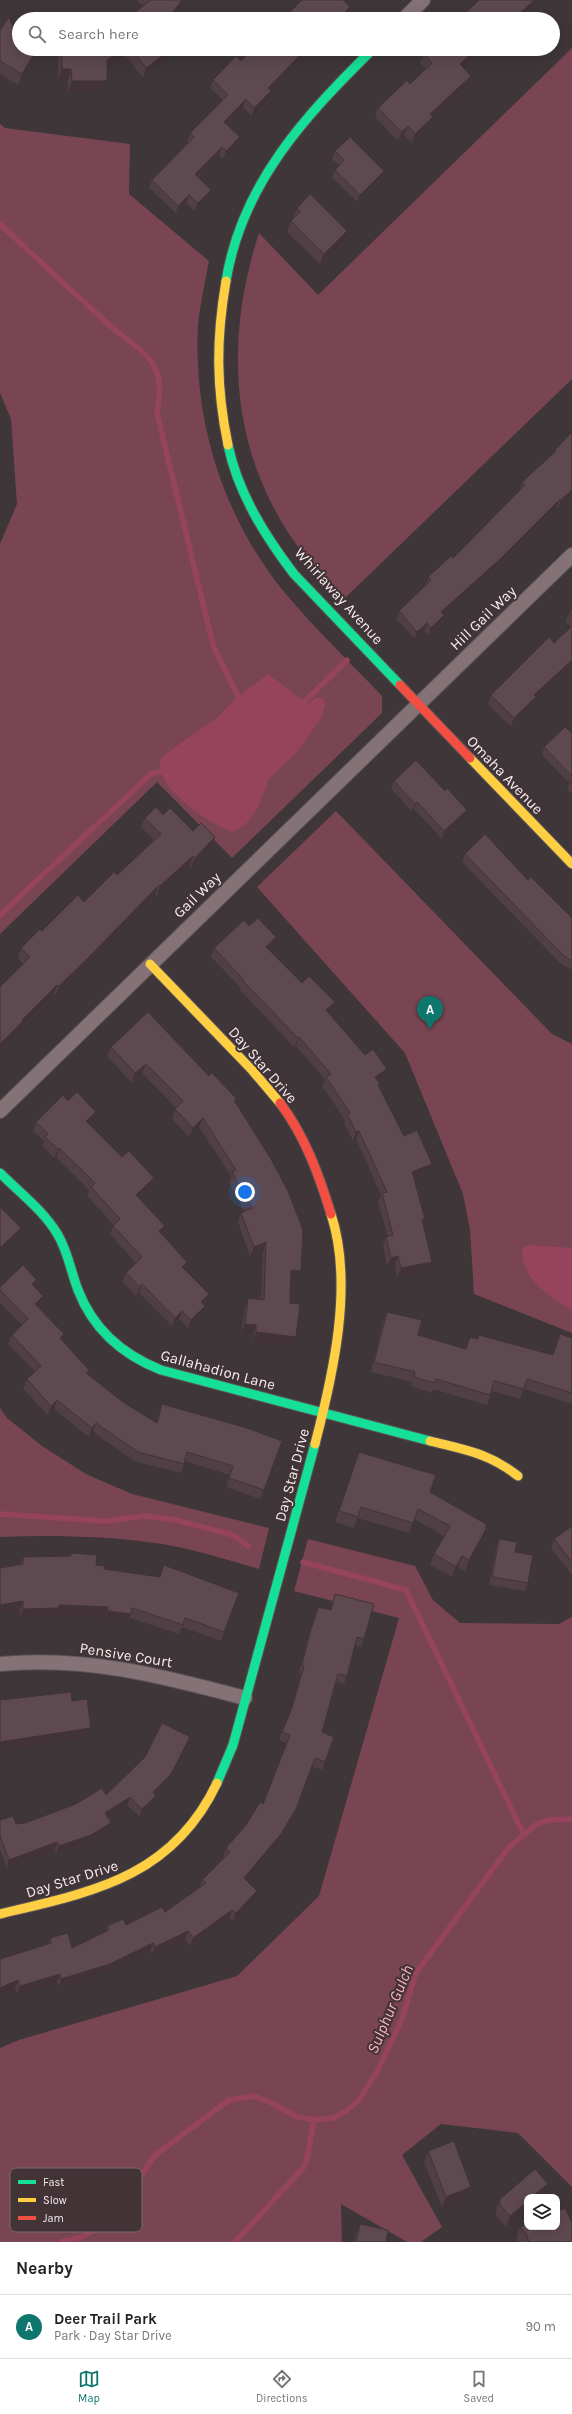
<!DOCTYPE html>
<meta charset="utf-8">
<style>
:root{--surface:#fff;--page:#f6f6f6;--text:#222;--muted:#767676;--line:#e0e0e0;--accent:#0f766e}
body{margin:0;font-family:Karla,sans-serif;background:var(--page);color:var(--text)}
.controls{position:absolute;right:12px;bottom:12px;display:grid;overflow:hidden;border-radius:8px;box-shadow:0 4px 16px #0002}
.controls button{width:36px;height:36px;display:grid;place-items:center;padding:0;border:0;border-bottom:1px solid var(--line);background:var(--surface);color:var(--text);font:20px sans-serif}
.you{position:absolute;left:245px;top:1192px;width:14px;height:14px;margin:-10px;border:3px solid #fff;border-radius:50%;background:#1a73e8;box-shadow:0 0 0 6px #1a73e833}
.badge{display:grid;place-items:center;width:26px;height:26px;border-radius:50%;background:var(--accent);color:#fff;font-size:13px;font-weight:700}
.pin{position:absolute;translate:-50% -33px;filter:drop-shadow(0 1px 2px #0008)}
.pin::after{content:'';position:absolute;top:21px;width:14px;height:12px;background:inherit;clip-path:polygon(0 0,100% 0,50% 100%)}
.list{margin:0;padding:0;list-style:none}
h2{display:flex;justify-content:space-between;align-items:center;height:52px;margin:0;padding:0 16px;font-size:17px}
h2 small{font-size:13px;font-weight:400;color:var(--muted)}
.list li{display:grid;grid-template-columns:26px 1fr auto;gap:12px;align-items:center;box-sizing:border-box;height:64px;padding:0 16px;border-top:1px solid var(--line)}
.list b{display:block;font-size:15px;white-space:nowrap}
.list p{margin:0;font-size:13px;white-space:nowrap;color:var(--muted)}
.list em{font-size:13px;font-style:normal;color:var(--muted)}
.icon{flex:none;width:22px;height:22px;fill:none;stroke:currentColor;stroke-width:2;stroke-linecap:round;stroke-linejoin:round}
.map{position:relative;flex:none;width:572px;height:2242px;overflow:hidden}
.search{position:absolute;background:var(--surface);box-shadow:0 4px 16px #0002;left:12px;right:12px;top:12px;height:44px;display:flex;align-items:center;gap:10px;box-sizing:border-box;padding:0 14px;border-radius:22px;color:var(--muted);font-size:15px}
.sheet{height:116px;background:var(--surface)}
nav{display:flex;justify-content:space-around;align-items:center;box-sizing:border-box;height:56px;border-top:1px solid var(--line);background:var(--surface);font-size:11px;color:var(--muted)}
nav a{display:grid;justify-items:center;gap:2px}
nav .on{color:var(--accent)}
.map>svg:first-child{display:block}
.green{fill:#794553}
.water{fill:#96445d}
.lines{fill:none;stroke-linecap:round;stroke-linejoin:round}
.stream{stroke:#96445d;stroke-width:5.5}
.street-casing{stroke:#5b5456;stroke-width:16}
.fast-casing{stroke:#5b5456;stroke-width:11}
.slow-casing{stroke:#5b5456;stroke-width:11}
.jam-casing{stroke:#5b5456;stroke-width:11}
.street{stroke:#847276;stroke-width:14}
.fast{stroke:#16e098;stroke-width:9}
.slow{stroke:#ffcf43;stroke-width:9}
.jam{stroke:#f24e42;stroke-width:9}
.wall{fill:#503f44}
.shaded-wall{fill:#413337}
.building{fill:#5d494f;stroke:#413337}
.labels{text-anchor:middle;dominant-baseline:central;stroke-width:4;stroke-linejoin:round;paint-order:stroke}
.street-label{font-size:15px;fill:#f7edef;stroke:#413336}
.water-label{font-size:16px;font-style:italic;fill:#fdb1c3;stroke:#413336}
.key{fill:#413336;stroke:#786b6e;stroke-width:1}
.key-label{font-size:11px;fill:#f7edef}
</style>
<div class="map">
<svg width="572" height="2242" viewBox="0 0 572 2242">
<rect width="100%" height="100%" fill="#3e3638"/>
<!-- green -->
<g class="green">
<path d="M572,48V379L344,599C238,499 215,369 259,233L318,295Z"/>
<path d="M0,124L5,128L130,144L129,194L209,261C205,283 200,304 198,326C193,422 224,519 285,593C315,629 350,662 382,696V713L232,858L157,782L0,934V544L17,504L11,419L0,393Z"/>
<path d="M336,811L552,1034L572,1044V1333L474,1294L470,1230L463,1194L405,1053L257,887Z"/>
<path d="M0,1408L7,1418L42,1446L86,1474L132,1494L269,1528L259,1569C225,1559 190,1548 155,1543C104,1536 52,1535 0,1537Z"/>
<path d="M308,1539L415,1566L433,1600L460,1623L559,1624L572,1617V2187L518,2133L441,2124L402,2155L442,2227L421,2242H407L341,2204L342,2242H0V2048L19,2040L237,1976L319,1896L399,1618L294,1591Z"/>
</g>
<!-- water -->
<g class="water">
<path d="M268,674L308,704L316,698H323L325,706L320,720L295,754L269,779L258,808L246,824L232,832C209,823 151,786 161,757L218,717L234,700Z"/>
<path d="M528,1245L572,1248V1310C549,1296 522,1280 522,1249Z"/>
</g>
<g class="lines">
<!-- stream -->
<g class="stream">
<path d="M0,224C35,257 71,290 107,323C121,337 144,348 154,366C162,381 160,396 157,413L213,645L241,703"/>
<path d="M300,706L347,660"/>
<path d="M0,915L151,774L168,770"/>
<path d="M0,1514L106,1521L145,1516L176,1520L233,1535L248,1546"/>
<path d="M303,1562L406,1590L524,1835"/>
<path d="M61,2242L79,2238L100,2228L121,2206L154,2156L229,2100L254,2096L272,2103L297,2117L314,2120L333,2118L346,2111L359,2100L377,2072L402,2019L416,1973L509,1847L537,1824L550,1820L572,1819"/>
<path d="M235,2242L303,2168L307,2158L314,2120"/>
</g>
<!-- street casing -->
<g class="street-casing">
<g id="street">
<path d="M404,19L423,0"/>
<path d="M0,1111L572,555"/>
<path d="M0,1664C87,1656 162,1676 245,1698"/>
</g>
</g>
<!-- fast casing -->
<g class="fast-casing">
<g id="fast">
<path d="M226,281C242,183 306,115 373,49"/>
<path d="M228,445C238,493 265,536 294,574L400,685"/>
<path d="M0,1173C20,1193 44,1211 58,1235C68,1252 71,1272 78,1290C93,1329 123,1355 161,1370L430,1441"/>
<path d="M217,1783L233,1745L315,1444"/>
</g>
</g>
<!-- slow casing -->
<g class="slow-casing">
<g id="slow">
<path d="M226,281C216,339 216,387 228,445"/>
<path d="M470,758L572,864"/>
<path d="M150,964L252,1070L280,1103"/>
<path d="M430,1441C465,1450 489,1453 518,1476"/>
<path d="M315,1444C333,1375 354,1284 331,1214"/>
<path d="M0,1914C92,1892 172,1878 217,1783"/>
</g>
</g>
<!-- jam casing -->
<g class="jam-casing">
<g id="jam">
<path d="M400,685L470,758"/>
<path d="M280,1103C305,1136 319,1175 331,1214"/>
</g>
</g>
<!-- street -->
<use href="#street" class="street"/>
<!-- fast -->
<use href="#fast" class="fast"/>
<!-- slow -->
<use href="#slow" class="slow"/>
<!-- jam -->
<use href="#jam" class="jam"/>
</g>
<!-- wall -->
<g class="wall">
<path d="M137,0H187L171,19L143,6L137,1Z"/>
<path d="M541,0L520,19H459Z"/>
<path d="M0,30L19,49H40L18,85L0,74Z"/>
<path d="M58,49H172L169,58L143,78L125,55L107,68V81L103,91L68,92V80H58Z"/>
<path d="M253,49H307L304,55L270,90L268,99L252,116L243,107L227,124L240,137L237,145L223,159L219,155L198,177L211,190L208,198L195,211L186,203L176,213L149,188L152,180L189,143L187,141L190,133L223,100L210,88L213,80L241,61Z"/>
<path d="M424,54L463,67L468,85L432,118L429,126L412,143L404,135L398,141L375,117L378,108L410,84L426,69L420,63Z"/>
<path d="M335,151L384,171L381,178L357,202L332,177L335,170L339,165L332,159Z"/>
<path d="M297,208L343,242L320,264L287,232L291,221L293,219Z"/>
<path d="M572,432V495L558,508L557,506L496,568L444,615L442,623L428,636L424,631L415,639L396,619L399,611L426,585L428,577L453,558L520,490L522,482L553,454L555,450Z"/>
<path d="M572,610V665L534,701L533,705L511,727L488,704L491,695L554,643L571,627L565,622L569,613Z"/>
<path d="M572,733V794L567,789L569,783L542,755L544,747Z"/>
<path d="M394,781L445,791L467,810L465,817L442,839L414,809L412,811L391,789Z"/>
<path d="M163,815L193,831L215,837L212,847L191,868L189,866L157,896L155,894L85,968L55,996L54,994L21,1027L20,1031L0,1050V987L23,964L18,958L21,948L42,931L84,902L117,875L154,840L141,827L145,818Z"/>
<path d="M465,854L528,880L572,918V970L561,964L462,862Z"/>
<path d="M249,926L273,946L269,950L302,983L335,1002L332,1010L329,1013L365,1055L387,1069L383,1078L378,1082L379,1087L404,1136L429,1172L414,1179L425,1219L423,1222L428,1270L397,1277L395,1265L387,1266L383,1246L386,1237H388L378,1202L381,1195L356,1139L353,1141L344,1123L345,1120L322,1086L325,1079L296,1046L294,1047L240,990L241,988L211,957L214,948Z"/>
<path d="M111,1047L209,1076L236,1098L235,1102L298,1280H291L290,1303L293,1347L252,1342L253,1335L241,1333L245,1307L248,1298L261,1299L263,1252L250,1257L238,1222L241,1213L244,1211L229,1182L231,1176L199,1127L189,1137L172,1119L175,1109L176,1108L142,1073L132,1083L107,1056Z"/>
<path d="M68,1101L93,1120L89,1124L122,1157L154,1178L151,1186L139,1198L205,1302L204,1304L202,1314L188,1329L179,1319L172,1326L139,1293L136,1296L123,1282L126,1273L136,1263L110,1234L113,1226L114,1225L87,1196L89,1190L56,1157L54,1158L42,1146L44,1141L33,1131L36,1122Z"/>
<path d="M0,1287H34L43,1296L40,1305L38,1307L64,1334L62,1340L89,1370L88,1374L123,1402L156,1422L162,1404L282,1441L260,1499L226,1487L230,1475L185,1461L181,1473L134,1461L93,1432L89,1437L54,1409L48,1415L23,1389L27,1379L35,1371L8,1344L12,1335L22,1325L0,1303Z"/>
<path d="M387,1312L418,1335L466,1349L470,1337L553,1355L560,1334L572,1338V1404L524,1389L520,1399L492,1391L487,1405L433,1389L432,1393L410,1386L412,1382L371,1372L383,1321Z"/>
<path d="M359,1452L430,1492L482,1540L465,1571L458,1567L452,1577L430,1565L434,1554L444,1536L414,1519L409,1533L357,1518L354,1528L335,1522Z"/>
<path d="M572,1526V1575L551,1548L554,1539Z"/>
<path d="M499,1539L515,1552L528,1583L525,1591L489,1585L496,1547Z"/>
<path d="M71,1553L104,1569L239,1593L221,1641L182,1627L179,1634L130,1618L128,1623L104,1620L105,1616L57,1614L56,1617L20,1618V1610L0,1614V1568L20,1564L23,1557L70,1556Z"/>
<path d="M335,1594L364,1639L361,1647L355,1645L347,1676L344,1684L336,1682L322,1732L334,1737L322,1770L312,1766L294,1817L278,1842L246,1880L254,1899L233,1921L229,1918L190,1946L185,1939L152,1955L150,1951L107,1972L59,1987L57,1982L17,1994L15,1988L0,1995V1959L48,1944L50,1938L72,1948L105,1932L107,1926L126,1925L165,1912L199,1888L202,1880L224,1857L223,1856L226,1848L263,1804L287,1743L279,1740L290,1713L301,1674L299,1673L306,1644L315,1615L330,1610Z"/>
<path d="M190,1737L187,1745L168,1782L155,1795L153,1803L140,1817L127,1805L107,1817L111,1823L108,1831L89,1843L56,1854L55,1849L7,1868L0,1850V1820L16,1824L25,1823L106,1795Z"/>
<path d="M428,2151L471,2187L467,2198L442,2208L424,2162Z"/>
<path d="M544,2195L541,2197H527V2209L506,2227L496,2216V2210L500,2199Z"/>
<path d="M360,2224L386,2242H354L356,2234Z"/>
<path d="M520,2227L572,2242H519L516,2238Z"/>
</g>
<!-- shaded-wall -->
<g class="shaded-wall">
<path d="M182,0H187L171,19H167Z"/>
<path d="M534,0H541L520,19H515L516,17Z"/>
<path d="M350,7L347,15L342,19H338Z"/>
<path d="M513,14L511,19H508Z"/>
<path d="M37,49H40L18,85L22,74Z"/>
<path d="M122,49H127L125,55L103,71L107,60Z"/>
<path d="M171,49H172L169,58L143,78L146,68Z"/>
<path d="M306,49H307L304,55L265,96L268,88Z"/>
<path d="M476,49H482L457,73L460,64Z"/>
<path d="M62,69H71L68,80H58Z"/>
<path d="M471,76L468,85L432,118L429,126L412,143L415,134L430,114Z"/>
<path d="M72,81H107L103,91L68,92Z"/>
<path d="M271,91L268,99L252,116L254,108Z"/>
<path d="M246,99L243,107L221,130L224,122Z"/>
<path d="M408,126L404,135L398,141L402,132Z"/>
<path d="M240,137L237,145L223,159L226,151Z"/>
<path d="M222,147L219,155L192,182L195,174Z"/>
<path d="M384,171L381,178L357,202L360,195Z"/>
<path d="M211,190L208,198L195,211L198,203Z"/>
<path d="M189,195L186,203L176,213L178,206Z"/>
<path d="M347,231L343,242L320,264L324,254Z"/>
<path d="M572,490V495L558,508L561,500Z"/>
<path d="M560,499L557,506L496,568L438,620L441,612Z"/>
<path d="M444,615L442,623L428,636L431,628Z"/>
<path d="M427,623L424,631L415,639L417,632Z"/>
<path d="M572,660V665L534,701L533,705L511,727L514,718L534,695Z"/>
<path d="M417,802L414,809L412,811L415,804Z"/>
<path d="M467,810L465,817L442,839L444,831Z"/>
<path d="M215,837L212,847L191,868L195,858Z"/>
<path d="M193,856L189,866L157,896L160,886Z"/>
<path d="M159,885L155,894L85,968L55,996L59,986Z"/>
<path d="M276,937L273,946L263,956L266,947Z"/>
<path d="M57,985L54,994L21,1027L20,1031L0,1050V1044L22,1020Z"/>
<path d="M335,1002L332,1010L323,1019L326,1010Z"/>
<path d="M299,1037L296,1046L294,1047L298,1038Z"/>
<path d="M146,1064L142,1073L132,1083L135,1073Z"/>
<path d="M387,1069L383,1078L372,1086L375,1077Z"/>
<path d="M96,1112L93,1120L83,1130L86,1121Z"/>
<path d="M203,1118L199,1127L189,1137L193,1128Z"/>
<path d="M359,1131L356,1139L353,1141L356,1132Z"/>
<path d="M59,1148L56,1157L54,1158L58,1149Z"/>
<path d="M432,1164L429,1172L409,1181L412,1172Z"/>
<path d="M154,1178L151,1186L133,1203L136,1195Z"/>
<path d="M165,1226L162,1235L159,1231Z"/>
<path d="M21,1228L17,1238L0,1254V1248Z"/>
<path d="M266,1242L263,1252L250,1257L254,1247Z"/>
<path d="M398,1256L395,1265L387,1266L391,1258Z"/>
<path d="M187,1262L184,1271L182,1267Z"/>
<path d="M432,1262L428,1270L397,1277L401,1268Z"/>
<path d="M291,1270L301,1271L298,1280H288Z"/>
<path d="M37,1280L33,1289L32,1284Z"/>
<path d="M142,1284L139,1293L136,1296L140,1287Z"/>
<path d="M209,1294L205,1302L198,1310L201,1302Z"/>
<path d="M43,1296L40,1305L31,1313L35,1304Z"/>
<path d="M205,1306L202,1314L188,1329L191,1320Z"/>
<path d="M182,1311L179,1319L172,1326L175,1318Z"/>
<path d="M245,1324L256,1325L253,1335L241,1333Z"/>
<path d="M256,1332L296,1337L293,1347L252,1342Z"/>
<path d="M64,1334L61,1343L60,1338Z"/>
<path d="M57,1400L54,1409L48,1415L51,1406Z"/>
<path d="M96,1423L93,1432L89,1437L92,1428Z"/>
<path d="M486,1529L482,1540L465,1571L469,1560Z"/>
<path d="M462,1556L458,1567L452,1577L456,1567Z"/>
<path d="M23,1601L20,1610L0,1614V1605Z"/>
<path d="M59,1605L108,1607L105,1616L57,1614L56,1617L20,1618L23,1609Z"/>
<path d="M108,1611L131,1614L128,1623L104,1620Z"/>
<path d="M91,1728L88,1738L0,1751V1742Z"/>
<path d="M190,1737L187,1745L168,1782L150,1800L153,1792Z"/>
<path d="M156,1796L153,1803L140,1817L142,1809Z"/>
<path d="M130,1797L127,1805L102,1821L105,1813Z"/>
<path d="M296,1809L294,1817L278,1842L241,1886L244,1878Z"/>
<path d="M111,1823L108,1831L89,1843L56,1854L59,1846Z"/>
<path d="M57,1842L55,1849L7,1868L9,1860Z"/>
<path d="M257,1891L254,1899L233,1921L236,1913Z"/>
<path d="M232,1910L229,1918L190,1946L193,1938Z"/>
<path d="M188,1931L185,1939L152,1955L155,1947Z"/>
<path d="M153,1943L150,1951L107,1972L59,1987L61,1979Z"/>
<path d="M60,1974L57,1982L17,1994L20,1986Z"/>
<path d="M18,1980L15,1988L0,1995V1988Z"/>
<path d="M548,2184L544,2195L541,2197H532Z"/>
<path d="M471,2187L467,2198L442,2208L446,2197Z"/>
<path d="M527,2202V2209L506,2227L510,2216Z"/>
</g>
<!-- building -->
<g class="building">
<path d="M151,0H182L167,19H126Z"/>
<path d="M302,0H343L350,7L338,19H283Z"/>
<path d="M479,0H534L516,17L513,14L508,19H459Z"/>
<path d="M9,17L16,34L19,29V49H37L22,74L0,61V30Z"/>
<path d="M62,49H122L107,60V81H72L71,69H62Z"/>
<path d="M132,49H171L146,68Z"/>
<path d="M253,49H306L268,88L271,91L254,108L246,99L224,122L240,137L226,151L222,147L195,174L211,190L198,203L189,195L178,206L152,180L194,137L190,133L228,95L213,80L236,56L241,61Z"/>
<path d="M429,49H476L460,64L471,76L430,114L433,117L415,134L408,126L402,132L378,108L407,80L410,84L432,63L424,54Z"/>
<path d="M350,137L384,171L360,195L335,170L344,160L335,151Z"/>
<path d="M310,194L347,231L324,254L291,221L300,212L297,208Z"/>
<path d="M572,432V490L561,500L560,499L499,560L441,612L444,615L431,628L427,623L417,632L399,611L431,580L428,577L451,556L453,558L525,485L522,482L556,451L555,450Z"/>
<path d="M572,610V616L569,613Z"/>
<path d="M572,626V660L534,695L536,697L514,718L491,695L549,637L554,643Z"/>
<path d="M565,727L572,733V776L544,747Z"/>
<path d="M416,760L445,791L447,788L467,810L444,831L417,802L415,804L394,781Z"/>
<path d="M572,778V784L569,781Z"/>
<path d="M156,807L163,815L170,808L193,831L201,823L215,837L195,858L193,856L160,886L159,885L88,958L59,986L57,985L22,1020L23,1021L0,1044V987L30,957L21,948L40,929L42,931L78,895L84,902L114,872L117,875L161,834L145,818Z"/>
<path d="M485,834L528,880L531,877L572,918V961L564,956L465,854Z"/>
<path d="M258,918L276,937L266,947L302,983L309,976L335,1002L326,1010L365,1055L373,1049L387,1069L375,1077L380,1084L378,1085L404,1136L417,1130L432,1164L412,1172L425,1219H422L432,1262L401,1268L398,1256L391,1258L386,1237L393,1235L382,1193L387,1192L359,1131L356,1132L347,1114L350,1113L326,1077L331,1074L299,1037L298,1038L243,981L244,980L214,948L244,920L249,926Z"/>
<path d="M148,1012L209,1076L212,1073L236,1098L234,1100L271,1159L288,1191L303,1230L301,1271L291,1270L290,1303L300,1304L296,1337L256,1332V1325L245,1324L248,1298L264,1300L266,1242L254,1247L241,1213L252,1208L232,1172L236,1170L203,1118L193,1128L175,1109L183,1101L146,1064L135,1073L111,1047Z"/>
<path d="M77,1092L96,1112L86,1121L122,1157L129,1151L154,1178L136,1195L165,1226L159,1231L187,1262L182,1267L209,1294L201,1302L205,1306L191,1320L182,1311L175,1318L142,1284L140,1287L126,1273L142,1257L113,1226L120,1219L91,1187L95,1183L59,1148L58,1149L45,1137L48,1134L36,1122L63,1095L68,1101Z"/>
<path d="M0,1207L21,1228L0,1248Z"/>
<path d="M23,1265L37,1280L32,1284L43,1296L35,1304L64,1334L60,1338L89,1370L86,1373L123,1402L157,1423L162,1404L247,1428L282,1441L264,1490L229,1478L233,1466L187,1452L184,1464L138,1452L96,1423L92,1428L57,1400L51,1406L27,1379L41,1366L12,1335L28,1319L0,1290V1287Z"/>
<path d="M387,1312L422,1320L418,1335L466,1349L470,1337L478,1339L479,1335L553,1355L560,1334L572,1338V1393L527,1379L524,1389L494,1381L490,1395L436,1379L435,1383L414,1377L415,1372L374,1362Z"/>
<path d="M359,1452L436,1475L430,1492L486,1524V1529L469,1560L462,1556L456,1567L434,1554L450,1526L418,1509L413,1523L361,1507L358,1517L339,1511Z"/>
<path d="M572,1526V1562L554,1539Z"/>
<path d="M499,1539L517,1542L515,1552L533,1555L528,1583L492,1577Z"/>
<path d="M71,1553L97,1555L96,1565L105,1566L104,1569L160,1577L164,1565L239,1593L224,1632L185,1618L183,1625L132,1608L131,1614L108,1611V1607L59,1605V1608L23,1609V1601L0,1605V1568L23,1564V1557L71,1556Z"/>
<path d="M335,1594L374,1604L364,1639L357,1637L347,1676L338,1674L322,1732L334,1737L325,1762L315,1758L296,1809L281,1834L244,1878L257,1891L236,1913L232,1910L193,1938L188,1931L155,1947L153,1943L110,1964L61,1979L60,1974L20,1986L18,1980L0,1988V1959L51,1943L50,1938L68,1933L72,1948L109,1930L107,1926L123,1919L126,1925L162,1907L165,1912L206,1883L202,1880L230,1852L226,1848L246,1825L260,1802L263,1804L290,1735L282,1732L292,1708L304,1666L302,1665L309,1636L318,1607L331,1610Z"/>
<path d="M71,1692L72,1701L87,1699L91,1728L0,1742V1700Z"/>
<path d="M162,1723L190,1737L171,1774L153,1792L156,1796L142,1809L130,1797L105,1813L111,1823L91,1835L59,1846L57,1842L9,1860L0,1836V1820L13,1816L16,1824L25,1823L76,1804L102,1788L106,1795L145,1757Z"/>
<path d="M454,2141L471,2187L446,2197L428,2151Z"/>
<path d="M535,2169L548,2184L532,2197H527V2202L510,2216L500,2205V2199Z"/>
<path d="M565,2208L572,2223V2242H529L526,2234L520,2227L527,2224V2227H557V2211Z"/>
<path d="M360,2224L388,2230L386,2242H356Z"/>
</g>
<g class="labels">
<!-- street labels -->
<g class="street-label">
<text transform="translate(339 596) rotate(48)">Whirlaway Avenue</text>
<text transform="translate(483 618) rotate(-44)">Hill Gail Way</text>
<text transform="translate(505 775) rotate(46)">Omaha Avenue</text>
<text transform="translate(197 895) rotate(-44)">Gail Way</text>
<text transform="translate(263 1065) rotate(49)">Day Star Drive</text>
<text transform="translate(218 1370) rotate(15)">Gallahadion Lane</text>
<text transform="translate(292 1475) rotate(-75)">Day Star Drive</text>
<text transform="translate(126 1655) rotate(9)">Pensive Court</text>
<text transform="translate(72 1879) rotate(-17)">Day Star Drive</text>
</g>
<!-- water labels -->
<g class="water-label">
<text transform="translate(390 2009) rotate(-67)">Sulphur Gulch</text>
</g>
</g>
<!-- legend -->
<rect x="10" y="2168" width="132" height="64" rx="6" class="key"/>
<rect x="18" y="2180" width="18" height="4" fill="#16e098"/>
<rect x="18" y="2198" width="18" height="4" fill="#ffcf43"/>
<rect x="18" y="2216" width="18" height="4" fill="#f24e42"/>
<g class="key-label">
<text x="43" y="2186">Fast</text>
<text x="43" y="2204">Slow</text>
<text x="43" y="2222">Jam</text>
</g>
</svg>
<div class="controls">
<button><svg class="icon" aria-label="layers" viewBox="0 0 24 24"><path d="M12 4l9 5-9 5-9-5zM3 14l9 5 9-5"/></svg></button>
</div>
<div class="you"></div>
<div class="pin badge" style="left:430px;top:1029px">A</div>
<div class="search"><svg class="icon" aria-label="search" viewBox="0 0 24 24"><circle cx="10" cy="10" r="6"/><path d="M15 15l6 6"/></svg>Search here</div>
</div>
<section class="sheet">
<h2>Nearby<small></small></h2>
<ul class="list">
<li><span class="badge">A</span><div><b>Deer Trail Park</b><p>Park · Day Star Drive</p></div><em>90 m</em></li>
</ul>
</section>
<nav>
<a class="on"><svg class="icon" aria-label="map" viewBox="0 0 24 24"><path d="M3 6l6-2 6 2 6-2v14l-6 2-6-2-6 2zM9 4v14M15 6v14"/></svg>Map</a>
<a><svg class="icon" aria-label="directions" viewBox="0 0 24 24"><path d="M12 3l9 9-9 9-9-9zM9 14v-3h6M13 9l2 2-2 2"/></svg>Directions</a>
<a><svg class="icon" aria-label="saved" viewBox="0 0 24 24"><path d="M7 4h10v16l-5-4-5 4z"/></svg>Saved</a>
</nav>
